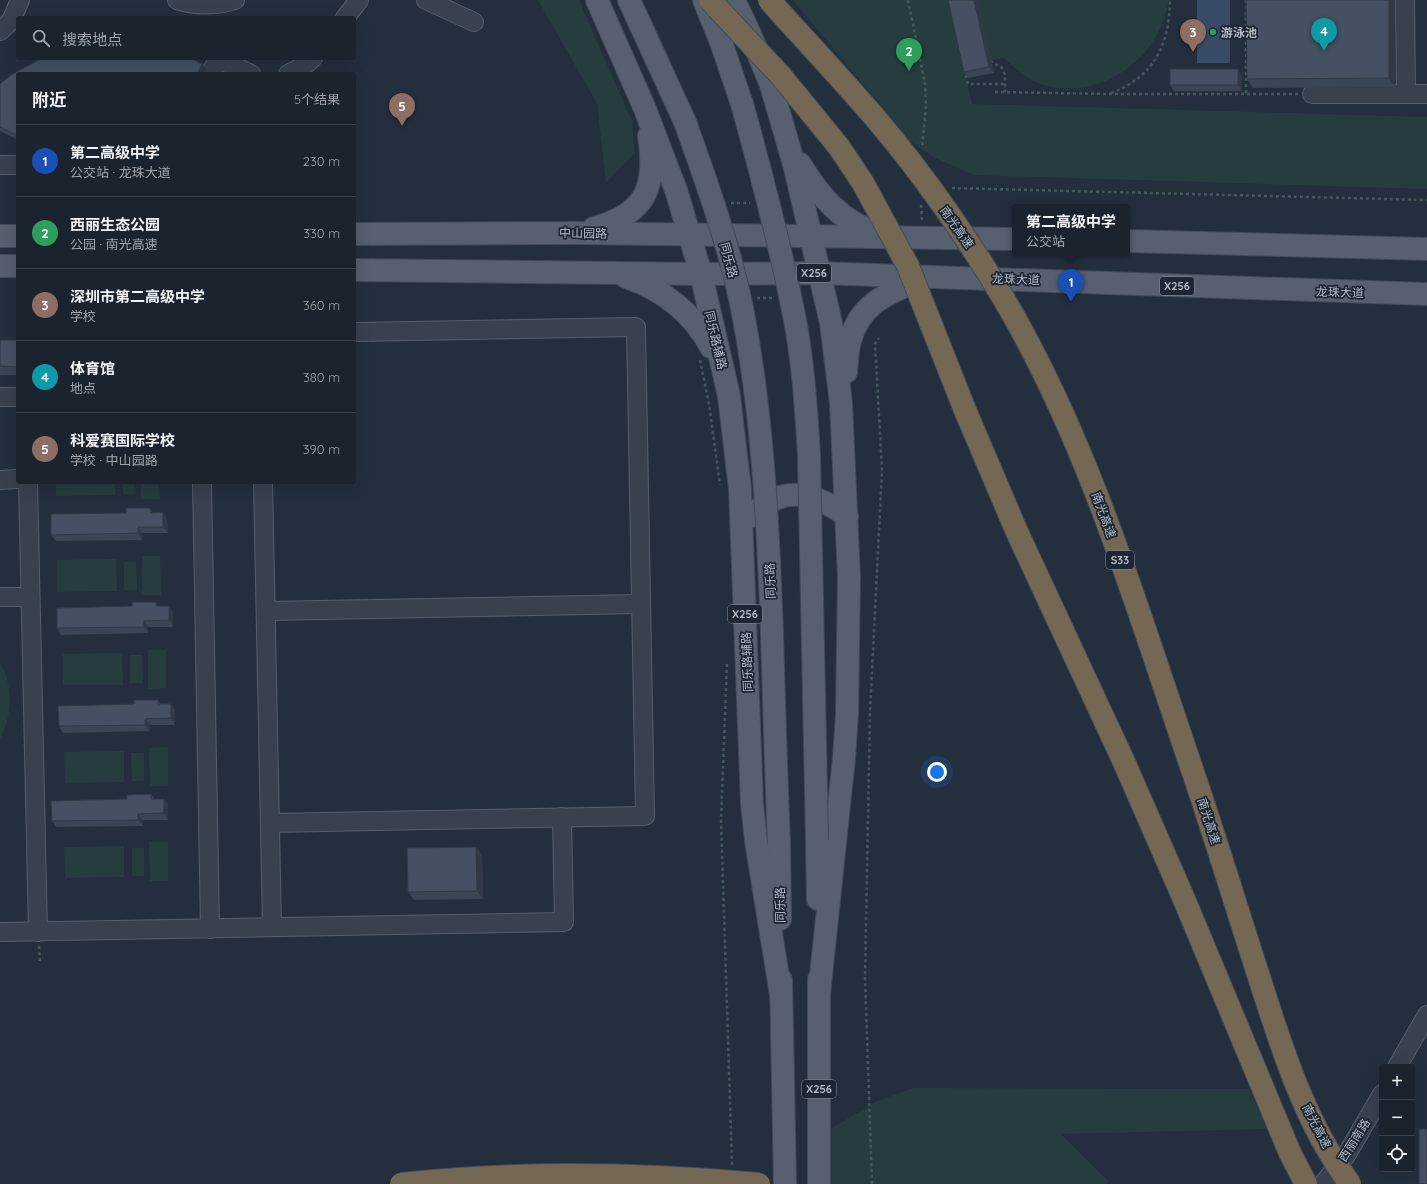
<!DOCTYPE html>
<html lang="zh">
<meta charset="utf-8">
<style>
:root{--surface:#1b232e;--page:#242b36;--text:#f1f3f6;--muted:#a0a4aa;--line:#39404a;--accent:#8ab4f8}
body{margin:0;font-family:Quicksand,"Noto Sans SC",sans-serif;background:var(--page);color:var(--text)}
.controls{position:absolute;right:12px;bottom:12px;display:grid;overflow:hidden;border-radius:4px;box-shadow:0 4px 16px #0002}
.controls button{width:36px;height:36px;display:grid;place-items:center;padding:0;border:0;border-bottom:1px solid var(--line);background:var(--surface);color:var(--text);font:20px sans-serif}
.you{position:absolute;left:937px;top:772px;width:14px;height:14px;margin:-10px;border:3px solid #fff;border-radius:50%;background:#1a73e8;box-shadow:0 0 0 6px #1a73e833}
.badge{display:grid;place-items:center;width:26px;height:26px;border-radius:50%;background:var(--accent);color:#fff;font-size:13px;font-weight:700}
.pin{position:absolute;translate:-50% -33px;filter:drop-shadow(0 1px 2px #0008)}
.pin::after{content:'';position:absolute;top:21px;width:14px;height:12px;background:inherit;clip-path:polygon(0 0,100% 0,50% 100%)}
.popup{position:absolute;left:1012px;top:204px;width:118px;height:52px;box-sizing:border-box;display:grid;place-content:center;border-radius:4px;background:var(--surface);filter:drop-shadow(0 1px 3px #0005);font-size:13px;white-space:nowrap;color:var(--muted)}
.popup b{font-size:15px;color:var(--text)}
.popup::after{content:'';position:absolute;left:50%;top:100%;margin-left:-8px;border:8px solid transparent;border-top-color:var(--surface)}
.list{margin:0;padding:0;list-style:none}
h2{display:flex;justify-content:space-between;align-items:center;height:52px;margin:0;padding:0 16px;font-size:17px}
h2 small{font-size:13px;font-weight:400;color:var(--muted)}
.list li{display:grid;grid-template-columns:26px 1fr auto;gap:12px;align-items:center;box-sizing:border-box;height:72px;padding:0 16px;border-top:1px solid var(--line)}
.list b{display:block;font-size:15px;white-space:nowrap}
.list p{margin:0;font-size:13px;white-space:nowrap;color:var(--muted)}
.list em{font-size:13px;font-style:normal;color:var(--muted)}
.icon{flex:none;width:22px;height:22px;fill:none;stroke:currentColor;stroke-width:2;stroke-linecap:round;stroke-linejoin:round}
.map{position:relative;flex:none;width:1427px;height:1184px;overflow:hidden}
.search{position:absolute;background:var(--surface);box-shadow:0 4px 16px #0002;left:16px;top:16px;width:340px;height:44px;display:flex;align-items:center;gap:10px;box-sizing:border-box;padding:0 14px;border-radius:4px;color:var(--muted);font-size:15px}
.panel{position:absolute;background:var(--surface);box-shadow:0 4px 16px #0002;left:16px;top:72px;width:340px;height:412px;border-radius:4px}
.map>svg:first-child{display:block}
.green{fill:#263c3f}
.water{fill:#394c67}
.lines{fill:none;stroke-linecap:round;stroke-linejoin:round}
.minor-casing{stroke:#565f6c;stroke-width:20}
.major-casing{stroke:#414a57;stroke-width:24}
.path{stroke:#44595c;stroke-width:2.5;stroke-dasharray:3 3;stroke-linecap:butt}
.minor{stroke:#38414e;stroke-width:18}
.major{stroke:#56606e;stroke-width:22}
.major-bridge-casing{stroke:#414a57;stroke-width:24;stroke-linecap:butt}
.highway-bridge-casing{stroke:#434c59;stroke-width:24;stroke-linecap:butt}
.major-bridge{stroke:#56606e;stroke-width:22}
.highway-bridge{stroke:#746855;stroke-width:22}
.wall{fill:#3b4654}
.shaded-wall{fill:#303945}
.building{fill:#455162;stroke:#303945}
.leisure-dot{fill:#2e9e5b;stroke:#1d2633;stroke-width:1.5}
.labels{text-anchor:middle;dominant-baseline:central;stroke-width:3.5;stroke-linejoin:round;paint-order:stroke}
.shield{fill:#1d2633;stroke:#878f9c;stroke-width:1}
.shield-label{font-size:11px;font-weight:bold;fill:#b4bcc9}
.poi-label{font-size:12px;font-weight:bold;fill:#b4bcc9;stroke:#1d2633;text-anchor:start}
.street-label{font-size:12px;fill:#b4bcc9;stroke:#1d2633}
</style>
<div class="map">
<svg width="1427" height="1184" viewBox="0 0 1427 1184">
<rect width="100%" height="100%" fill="#242f3e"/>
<!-- green -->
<g class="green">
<path d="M538,0H579L632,121L635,153L606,183L597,103Z"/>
<path d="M793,0H948L972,104L1427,117V189L973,175L931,156L911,142Z"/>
<path d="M977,0H1169C1167,9 1165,18 1161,26C1142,72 1088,100 1041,84C1027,79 1014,68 1004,58L991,60Z"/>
<path d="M56,482H115V495L56,496Z"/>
<path d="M123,482H135L136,494H123Z"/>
<path d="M141,482H159L160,499H141Z"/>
<path d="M142,556H160L161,595H142Z"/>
<path d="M116,559L117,591L57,592V560Z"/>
<path d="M124,562H136L137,590H124Z"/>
<path d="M148,650H166V688L148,689Z"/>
<path d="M122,653L123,685H63V654Z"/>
<path d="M130,655H142L143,683H130Z"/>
<path d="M0,663C14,686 12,716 0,739Z"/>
<path d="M168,747V786H150L149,748Z"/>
<path d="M124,751V782L65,783L64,752Z"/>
<path d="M131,753H144V781H132Z"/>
<path d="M168,842V881H150L149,842Z"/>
<path d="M124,846V877L65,878L64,847Z"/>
<rect x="132" y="848" width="12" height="28"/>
<path d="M913,1088L1249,1089L1267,1129L1061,1134L1108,1181L1107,1184H827L824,1133L877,1101Z"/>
</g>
<!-- water -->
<rect class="water" x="1197" y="0" width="33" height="63"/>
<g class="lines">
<!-- minor casing -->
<g class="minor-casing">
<g id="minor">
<path d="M177,0C194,6 219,6 235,0"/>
<path d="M426,0L474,22"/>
<path d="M1405,0L1406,94"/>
<path d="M345,18L359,0"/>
<path d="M0,31L11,21L20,0"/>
<path d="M217,58L251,74"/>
<path d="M210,74L218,59"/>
<path d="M288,74L304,66L313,58"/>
<path d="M1312,94H1427"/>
<path d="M0,165H18"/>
<path d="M0,397H18"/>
<path d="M0,480L18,479"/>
<path d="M28,482L38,932"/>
<path d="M202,482L210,929"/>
<path d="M263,482L272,927"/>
<path d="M0,597H30"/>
<path d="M266,611L641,604"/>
<path d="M270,823L645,816L636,327L354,332"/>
<path d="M0,932L564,922L562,817"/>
<path d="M1397,1067L1427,1015"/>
<path d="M1323,1184L1347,1154L1382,1094"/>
</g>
</g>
<!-- major casing -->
<g class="major-casing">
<g id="major">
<path d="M597,0L645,109L677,193L701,274L729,396L740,489L752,804L756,841L781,995"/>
<path d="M629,0L685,122"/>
<path d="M704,0L721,42L742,104"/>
<path d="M734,0L750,34L771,85L795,168L831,323L841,403L849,577L847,714L844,758L819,994"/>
<path d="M800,164C819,195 842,224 879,233"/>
<path d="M594,228C646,214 657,187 649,136"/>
<path d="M354,234L578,233L1015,239"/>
<path d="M0,236H18"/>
<path d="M1127,241L1427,249"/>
<path d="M0,266H18"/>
<path d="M354,270L701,274L818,273L1427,294"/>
<path d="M626,277C664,290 692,312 711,347"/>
<path d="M846,372C847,362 847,351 850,341C860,303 888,293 922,279"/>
<path d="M752,516C783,483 815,493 847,516"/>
<path d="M817,840L818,899"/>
<path d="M779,842L780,919"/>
<path d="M819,979V1184"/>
<path d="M781,980L785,1184"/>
</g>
</g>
<!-- path -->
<g class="path">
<path d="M908,0L925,84L926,105L922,148"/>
<path d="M1246,0V94"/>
<path d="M990,61L1002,68L1005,75V92"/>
<path d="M966,75L968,84H1005"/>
<path d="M995,92L1109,94H1298"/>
<path d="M1111,93C1155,76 1169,45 1170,0"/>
<path d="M952,188L1427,200"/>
<path d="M731,203H750"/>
<path d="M921,205L922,220"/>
<path d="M757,298H772"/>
<path d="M700,360L709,404L720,485"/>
<path d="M727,664L721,820L732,1165"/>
<path d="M39,946L40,962"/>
<path d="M872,1184L865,978L870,712L882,470L875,344L879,338"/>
</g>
<!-- minor -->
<use href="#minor" class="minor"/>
<!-- major -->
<use href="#major" class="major"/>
<!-- major-bridge casing -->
<g class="major-bridge-casing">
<g id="major-bridge">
<path d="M742,104C761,172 779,241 793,310C803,358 806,407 809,455L817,840"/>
<path d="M685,122C707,183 729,245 742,308C763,416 768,524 772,633C774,703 776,773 779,842"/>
</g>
</g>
<!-- highway-bridge casing -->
<g class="highway-bridge-casing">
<g id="highway-bridge">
<path d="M710,0L781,76L839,147L863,183L908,266L965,410L1017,532L1124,762L1184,899L1290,1153L1306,1184"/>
<path d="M769,0C805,40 842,79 877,120C923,174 972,244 1008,306C1092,451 1139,615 1193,772C1216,840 1237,909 1259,977C1282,1049 1305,1123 1350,1184"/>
<path d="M401,1184C520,1171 640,1173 759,1184"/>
</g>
</g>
<!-- major-bridge -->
<use href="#major-bridge" class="major-bridge"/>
<!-- highway-bridge -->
<use href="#highway-bridge" class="highway-bridge"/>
</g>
<!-- wall -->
<g class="wall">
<path d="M948,0H978L994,73L968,78L964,72Z"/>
<path d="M1395,0V87L1253,88L1247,79Z"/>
<path d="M42,58H190L202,64L207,70L205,74H18V140L0,131V84L11,75Z"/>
<path d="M1242,76V91H1174L1170,85Z"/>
<rect x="0" y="340" width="18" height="35"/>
<path d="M150,508L153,513L167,519L168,533H142V540L56,541L51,535L126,513Z"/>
<path d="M156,602L159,606H169L173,612V627H148V633L61,635L57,628L132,606Z"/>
<path d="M158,700L161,704L175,710V725H150V731L63,733L59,726L134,704Z"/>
<path d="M151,794L154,799H164L168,805V820H143V826L56,827L52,821L127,799Z"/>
<path d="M476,847L482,856L483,899L414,900L408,892Z"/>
</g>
<!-- shaded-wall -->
<g class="shaded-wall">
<path d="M974,0H978L994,73L989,67Z"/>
<path d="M1389,0H1395V87L1389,78Z"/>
<path d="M202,64L207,70L205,74H197Z"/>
<path d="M1238,69L1242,76V91L1238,85Z"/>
<path d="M163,512L167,519L168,533L163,527Z"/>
<path d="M138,527L142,533V540L138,533Z"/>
<path d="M156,602L161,608L156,606Z"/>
<path d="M169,606L173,612V627L169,620Z"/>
<path d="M144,621L148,627V633L144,627Z"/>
<path d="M171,704L175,710V725L171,718Z"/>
<path d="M145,719L150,725V731L145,725Z"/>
<path d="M164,799L168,805V820L164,813Z"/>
<path d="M138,814L143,820V826L138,820Z"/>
<path d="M476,847L482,856L483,899L477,891Z"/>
</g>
<!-- building -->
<g class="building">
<path d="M948,0H974L989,67L964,72Z"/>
<path d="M1246,0H1389V78L1247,79Z"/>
<path d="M42,58H190L202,64L197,74H18V136L0,127V84L11,75Z"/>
<rect x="1170" y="69" width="68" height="16"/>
<path d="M0,340H18V367L0,366Z"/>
<path d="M126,508H150L151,513L163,512V527H138V533L51,535V514L126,513Z"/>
<path d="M132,602H156V606H169V620L144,621V627L57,628V608L132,606Z"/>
<path d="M134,700H158V704H171V718L145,719V725L59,726L58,706L134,704Z"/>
<path d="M151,794V799H164V813L138,814V820L52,821L51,801L127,799V795Z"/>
<path d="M476,847L477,891L408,892L407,848Z"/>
<rect x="1419" y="1129" width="8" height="55"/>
</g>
<!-- markers -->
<circle class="leisure-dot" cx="1213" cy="32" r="4"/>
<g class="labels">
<!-- shield labels -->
<g class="shield">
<rect x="797" y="264" width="34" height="18" rx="3"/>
<rect x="1160" y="277" width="34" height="18" rx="3"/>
<rect x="1106" y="551" width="28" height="18" rx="3"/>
<rect x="728" y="605" width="34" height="18" rx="3"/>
<rect x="802" y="1080" width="34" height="18" rx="3"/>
</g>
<g class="shield-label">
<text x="814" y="273">X256</text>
<text x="1177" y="286">X256</text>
<text x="1120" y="560">S33</text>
<text x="745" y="614">X256</text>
<text x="819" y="1089">X256</text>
</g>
<!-- poi labels -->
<g class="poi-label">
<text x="1221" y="32">游泳池</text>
</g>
<!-- street labels -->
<g class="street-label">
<text transform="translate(957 227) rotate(55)">南光高速</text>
<text transform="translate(583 233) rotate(1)">中山园路</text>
<text transform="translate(729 260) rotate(75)">同乐路</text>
<text transform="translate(1016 279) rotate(2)">龙珠大道</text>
<text transform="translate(1340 292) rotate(2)">龙珠大道</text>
<text transform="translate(716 340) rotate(77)">同乐路辅路</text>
<text transform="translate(1104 515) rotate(70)">南光高速</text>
<text transform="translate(770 581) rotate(-92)">同乐路</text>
<text transform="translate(747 662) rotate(-92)">同乐路辅路</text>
<text transform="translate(1209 821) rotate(72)">南光高速</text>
<text transform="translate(780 905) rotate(-91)">同乐路</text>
<text transform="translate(1317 1126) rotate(63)">南光高速</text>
<text transform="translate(1354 1140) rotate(-58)">西丽南路</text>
</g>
</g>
</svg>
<div class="controls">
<button>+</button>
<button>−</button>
<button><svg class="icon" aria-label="locate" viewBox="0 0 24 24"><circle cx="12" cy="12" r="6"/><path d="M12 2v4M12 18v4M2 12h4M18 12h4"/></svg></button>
</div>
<div class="you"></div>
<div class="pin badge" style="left:1071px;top:302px;background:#1a4fb4">1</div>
<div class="popup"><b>第二高级中学</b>公交站</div>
<div class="pin badge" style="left:909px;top:71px;background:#2e9e5b">2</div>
<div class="pin badge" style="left:1193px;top:52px;background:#8d6e63">3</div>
<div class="pin badge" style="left:1324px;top:51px;background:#0f9aa8">4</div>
<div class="pin badge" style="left:402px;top:126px;background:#8d6e63">5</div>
<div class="search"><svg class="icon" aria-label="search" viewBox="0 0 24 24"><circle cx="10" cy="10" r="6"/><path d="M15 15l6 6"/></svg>搜索地点</div>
<section class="panel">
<h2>附近<small>5个结果</small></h2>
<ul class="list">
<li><span class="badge" style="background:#1a4fb4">1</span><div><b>第二高级中学</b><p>公交站 · 龙珠大道</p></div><em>230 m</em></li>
<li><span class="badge" style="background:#2e9e5b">2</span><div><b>西丽生态公园</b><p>公园 · 南光高速</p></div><em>330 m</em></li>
<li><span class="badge" style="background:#8d6e63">3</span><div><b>深圳市第二高级中学</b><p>学校</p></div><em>360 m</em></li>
<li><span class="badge" style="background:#0f9aa8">4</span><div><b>体育馆</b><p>地点</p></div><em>380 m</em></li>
<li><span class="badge" style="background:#8d6e63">5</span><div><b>科爱赛国际学校</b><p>学校 · 中山园路</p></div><em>390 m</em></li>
</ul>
</section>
</div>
